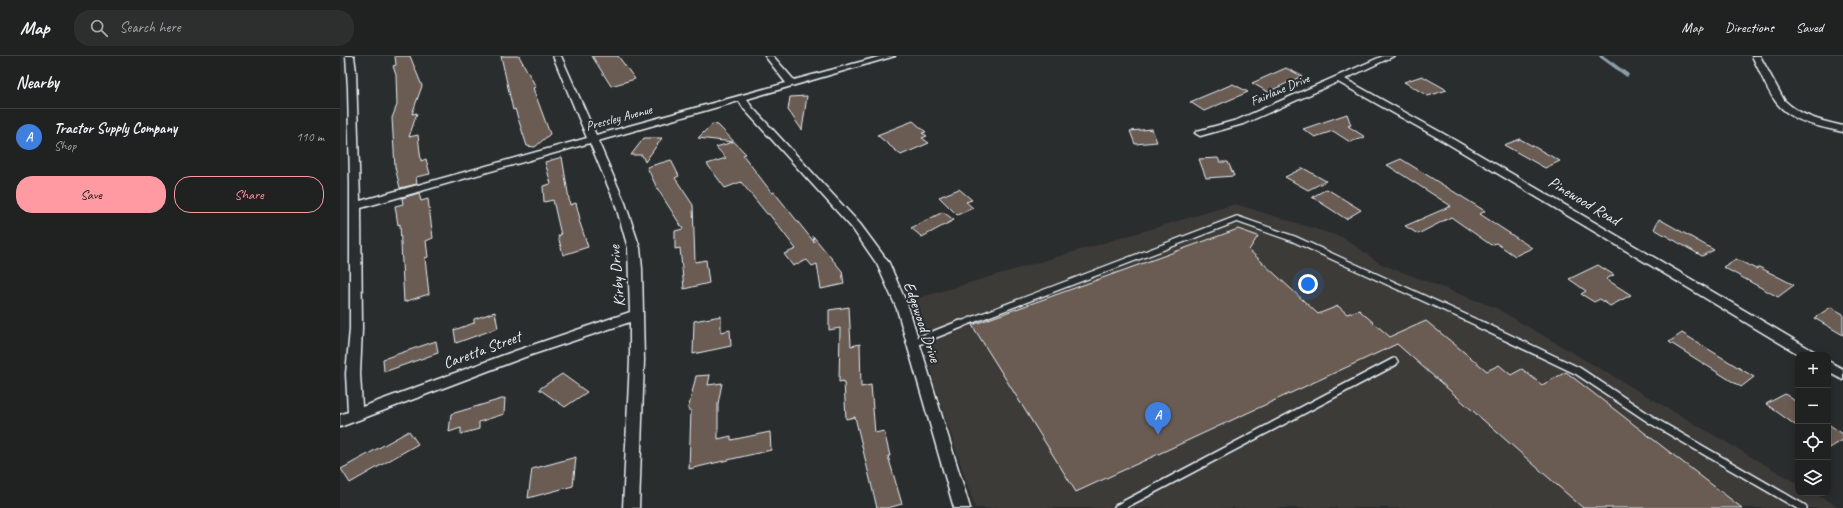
<!DOCTYPE html>
<meta charset="utf-8">
<style>
:root{--surface:#202222;--page:#2d2f2f;--text:#f1f3f6;--muted:#a2a4a5;--line:#3d3f40;--accent:#ff9aa2}
body{margin:0;font-family:Caveat,sans-serif;background:var(--page);color:var(--text)}
.controls{position:absolute;right:12px;bottom:12px;display:grid;overflow:hidden;border-radius:8px;box-shadow:0 2px 10px #0003}
.controls button{width:36px;height:36px;display:grid;place-items:center;padding:0;border:0;border-bottom:1px solid var(--line);background:var(--surface);color:var(--text);font:20px sans-serif}
.you{position:absolute;left:968px;top:228px;width:14px;height:14px;margin:-10px;border:3px solid #fff;border-radius:50%;background:#1a73e8;box-shadow:0 0 0 6px #1a73e833}
.badge{display:grid;place-items:center;width:26px;height:26px;border-radius:50%;background:var(--accent);color:#fff;font-size:13px;font-weight:700}
.pin{position:absolute;translate:-50% -33px;filter:drop-shadow(0 1px 2px #0008)}
.pin::after{content:'';position:absolute;top:21px;width:14px;height:12px;background:inherit;clip-path:polygon(0 0,100% 0,50% 100%)}
.list{margin:0;padding:0;list-style:none}
h2{display:flex;justify-content:space-between;align-items:center;height:52px;margin:0;padding:0 16px;font-size:17px}
h2 small{font-size:13px;font-weight:400;color:var(--muted)}
.list li{display:grid;grid-template-columns:26px 1fr auto;gap:12px;align-items:center;box-sizing:border-box;height:56px;padding:0 16px;border-top:1px solid var(--line)}
.list b{display:block;font-size:15px;white-space:nowrap}
.list p{margin:0;font-size:13px;white-space:nowrap;color:var(--muted)}
.list em{font-size:13px;font-style:normal;color:var(--muted)}
.actions{display:flex;gap:8px;padding:12px 16px}
.actions a{flex:1;padding:9px 0;border:1px solid var(--accent);border-radius:16px;text-align:center;font-size:14px;color:var(--accent)}
.actions .main{background:var(--accent);color:#111}
.icon{flex:none;width:22px;height:22px;fill:none;stroke:currentColor;stroke-width:2;stroke-linecap:round;stroke-linejoin:round}
.map{position:relative;flex:none;width:1503px;height:452px;overflow:hidden}
header{display:flex;align-items:center;gap:24px;box-sizing:border-box;height:56px;padding:0 20px;background:var(--surface);border-bottom:1px solid var(--line)}
header strong{font-size:19px}
nav{display:flex;gap:22px;margin-inline-start:auto;font-size:14px}
.search{width:280px;height:36px;background:var(--page);display:flex;align-items:center;gap:10px;box-sizing:border-box;padding:0 14px;border-radius:16px;color:var(--muted);font-size:15px}
main{display:flex}
aside{flex:1;background:var(--surface)}
.map>svg:first-child{display:block}
.built{fill:#3e3b39}
.lines{fill:none;stroke-linecap:round;stroke-linejoin:round}
.stream{stroke:#8c9ea9;stroke-width:3.5}
.building{fill:#6b5c52;stroke:#e8f1f8}
.lane-far1-casing{stroke:#e8f1f8;stroke-width:8}
.lane-casing{stroke:#e8f1f8;stroke-width:10}
.street-casing{stroke:#e8f1f8;stroke-width:3}
.lane-far1{stroke:#2a2d2e;stroke-width:5.5}
.lane{stroke:#2a2d2e;stroke-width:7}
.street{fill:#2a2d2e;fill-rule:evenodd}
.labels{text-anchor:middle;dominant-baseline:central;stroke-width:4;stroke-linejoin:round;paint-order:stroke}
.far-street-label{font-size:13px;fill:#e8f1f8;stroke:#2a2d2e}
.street-label{font-size:16px;fill:#e8f1f8;stroke:#2a2d2e}
</style>
<header>
<strong>Map</strong>
<div class="search"><svg class="icon" aria-label="search" viewBox="0 0 24 24"><circle cx="10" cy="10" r="6"/><path d="M15 15l6 6"/></svg>Search here</div>
<nav><a>Map</a><a>Directions</a><a>Saved</a></nav>
</header>
<main>
<aside>
<h2>Nearby<small></small></h2>
<ul class="list">
<li><span class="badge" style="background:#3f7fe0">A</span><div><b>Tractor Supply Company</b><p>Shop</p></div><em>110 m</em></li>
</ul>
<div class="actions"><a class="main">Save</a><a>Share</a></div>
</aside>
<div class="map">
<svg width="1503" height="452" viewBox="0 0 1503 452">
<rect width="100%" height="100%" fill="#2a2d2e"/>
<filter id="ink" filterUnits="userSpaceOnUse"><feTurbulence type="fractalNoise" baseFrequency=".025" numOctaves="2"/><feDisplacementMap in="SourceGraphic" scale="8" xChannelSelector="R" yChannelSelector="G"/><feConvolveMatrix kernelMatrix="1 2 1 2 8 2 1 2 1" color-interpolation-filters="sRGB"/></filter>
<g filter="url(#ink)">
<!-- built -->
<path class="built" d="M895,148L1004,182L1041,208L1156,252L1458,428V437H1474L1500,452H635L595,330L575,243Z"/>
<g class="lines">
<!-- stream -->
<path class="stream" d="M1261,0L1287,19"/>
</g>
<!-- building -->
<g class="building">
<path d="M55,0H70L82,30L72,58L77,57L69,81L78,79L81,105L86,103L90,118L76,121L77,128L60,132L55,111L52,62L57,49L56,19L53,10L56,9Z"/>
<path d="M161,0H179L196,31L193,32L210,78L195,91L187,90L175,53L173,54Z"/>
<path d="M252,0H278L295,23L271,30Z"/>
<path d="M946,12L962,20L928,36L912,27Z"/>
<path d="M1082,20L1100,30L1107,34L1088,40L1064,26Z"/>
<path d="M893,28L908,36L864,55L850,46Z"/>
<path d="M467,40L462,74L448,54L450,41Z"/>
<path d="M1007,58L1011,69L1008,70L1025,81L1010,86L993,75L975,81L963,73Z"/>
<path d="M573,65L586,76L582,77L587,80L582,82L589,87L561,99L537,79Z"/>
<path d="M372,68L378,69L406,98L403,99L432,137L434,136L474,186L473,180L502,215L504,228L481,233L477,208L472,210L467,204L453,210L444,198L456,193L429,158H427L401,126L385,132L367,108L386,102L376,91L393,86L358,82Z"/>
<path d="M812,73L817,86L795,88L790,75Z"/>
<path d="M304,82H322L305,106L302,99H291Z"/>
<path d="M1180,83L1220,105L1205,112L1164,89Z"/>
<path d="M222,101L230,149L236,147L240,163L239,164L248,191L223,199L218,180L221,179L213,144L204,146L203,130L211,128L205,106Z"/>
<path d="M878,102L880,106H888L894,120L866,122L859,103Z"/>
<path d="M1061,103L1145,155L1140,158L1192,192L1175,200L1156,187L1151,189L1111,161L1078,178L1065,170L1111,150L1047,109Z"/>
<path d="M331,104L339,120L335,122L353,149L355,206L366,204L369,227L344,233L340,192L335,193V175L343,173L317,132L307,111Z"/>
<path d="M963,112L986,125L968,134L945,121Z"/>
<path d="M619,133L632,144L626,146L633,152L617,159L599,141Z"/>
<path d="M987,133L1021,154L1006,163L972,141Z"/>
<path d="M79,137L81,145L88,143L93,182L86,185L88,201L85,202L89,238L64,246L60,168L58,169L55,150L63,148L62,142Z"/>
<path d="M603,156L614,164L582,181L571,172Z"/>
<path d="M1319,163L1374,194L1362,200L1314,173Z"/>
<path d="M898,173L918,180L909,194L978,258L998,250L1007,258L1019,254L1050,281L1086,265L1147,315L1159,309L1171,319L1182,313L1202,329L1226,316L1402,452H1243L1057,288L736,436L632,269Z"/>
<path d="M1396,203L1416,213L1419,211L1454,229L1438,241L1383,211Z"/>
<path d="M1258,209L1274,219L1266,223L1291,239L1270,250L1260,243L1254,246L1241,238L1246,235L1229,223Z"/>
<path d="M509,251L511,290L520,288L521,331L531,329L535,377L544,375L550,400H548L562,448L548,452H537L515,361L506,363L504,325L499,326L500,272L489,274V254Z"/>
<path d="M1491,251L1503,258V279L1474,262Z"/>
<path d="M155,256L158,272L116,287L114,274L134,267V263Z"/>
<path d="M381,260V276L390,274L391,290L353,298L354,265Z"/>
<path d="M1342,277L1414,321L1401,331L1329,286Z"/>
<path d="M96,285L98,297L44,316L43,303Z"/>
<path d="M222,318L247,336L225,351L199,333Z"/>
<path d="M370,319L368,329L382,327L378,348V383L391,380V384L430,376L431,394L349,413L351,354H348L356,320Z"/>
<path d="M1445,338L1458,347V371L1426,348Z"/>
<path d="M165,342L164,358L139,366V373L121,378V372L109,376L111,358Z"/>
<path d="M1488,368L1503,378V384L1488,393Z"/>
<path d="M69,375L78,388L10,427L1,413Z"/>
<path d="M236,401L233,430L188,442L192,413Z"/>
</g>
<g class="lines">
<!-- lane-far1 casing -->
<g class="lane-far1-casing">
<path id="lane-far1" d="M619,269L897,163L954,183L1142,269"/>
</g>
<!-- lane casing -->
<g class="lane-casing">
<g id="lane">
<path d="M1139,268L1238,315L1313,365L1463,452"/>
<path d="M573,287L621,268"/>
<path d="M778,452L1054,306"/>
</g>
</g>
<!-- street casing -->
<g class="street-casing">
<g id="street">
<path d="M6,0H14L16,16L20,145L247,82L213,0H221L256,79L446,27L425,0H433L454,24L542,0H555L407,43L411,50L520,168L549,207L569,253L630,452H614L557,253L537,208L512,172L404,53L399,45L258,85L285,147L300,192L302,213L304,304L299,452H283L290,304V266L185,301L0,371V359L8,356L6,318L10,273V127L8,32ZM250,87L275,147L288,192L290,256L175,295L22,351L20,318L22,273L21,152Z"/>
<path d="M1043,0H1054L1005,23L1111,82L1475,296L1477,299H1460L1105,86L998,26L903,68L860,80L855,77L857,75L897,64Z"/>
<path d="M1412,0H1420L1444,44C1460,60 1481,65 1503,70V76C1480,71 1451,66 1436,46C1426,33 1420,15 1412,0Z"/>
<path d="M1488,305L1503,313V324L1488,316Z"/>
</g>
</g>
<!-- lane-far1 -->
<use href="#lane-far1" class="lane-far1"/>
<!-- lane -->
<use href="#lane" class="lane"/>
<!-- street -->
<use href="#street" class="street"/>
</g>
</g>
<g class="labels">
<!-- far-street labels -->
<g class="far-street-label">
<text transform="translate(940 34) rotate(-23)">Fairlane Drive</text>
<text transform="translate(279 62) rotate(-15)">Pressley Avenue</text>
</g>
<!-- street labels -->
<g class="street-label">
<text transform="translate(1244 145) rotate(31)">Pinewood Road</text>
<text transform="translate(277 220) rotate(-95)">Kirby Drive</text>
<text transform="translate(582 266) rotate(71)">Edgewood Drive</text>
<text transform="translate(142 294) rotate(-20)">Caretta Street</text>
</g>
</g>
</svg>
<div class="controls">
<button>+</button>
<button>−</button>
<button><svg class="icon" aria-label="locate" viewBox="0 0 24 24"><circle cx="12" cy="12" r="6"/><path d="M12 2v4M12 18v4M2 12h4M18 12h4"/></svg></button>
<button><svg class="icon" aria-label="layers" viewBox="0 0 24 24"><path d="M12 4l9 5-9 5-9-5zM3 14l9 5 9-5"/></svg></button>
</div>
<div class="you"></div>
<div class="pin badge" style="left:818px;top:379px;background:#3f7fe0">A</div>
</div>
</main>
